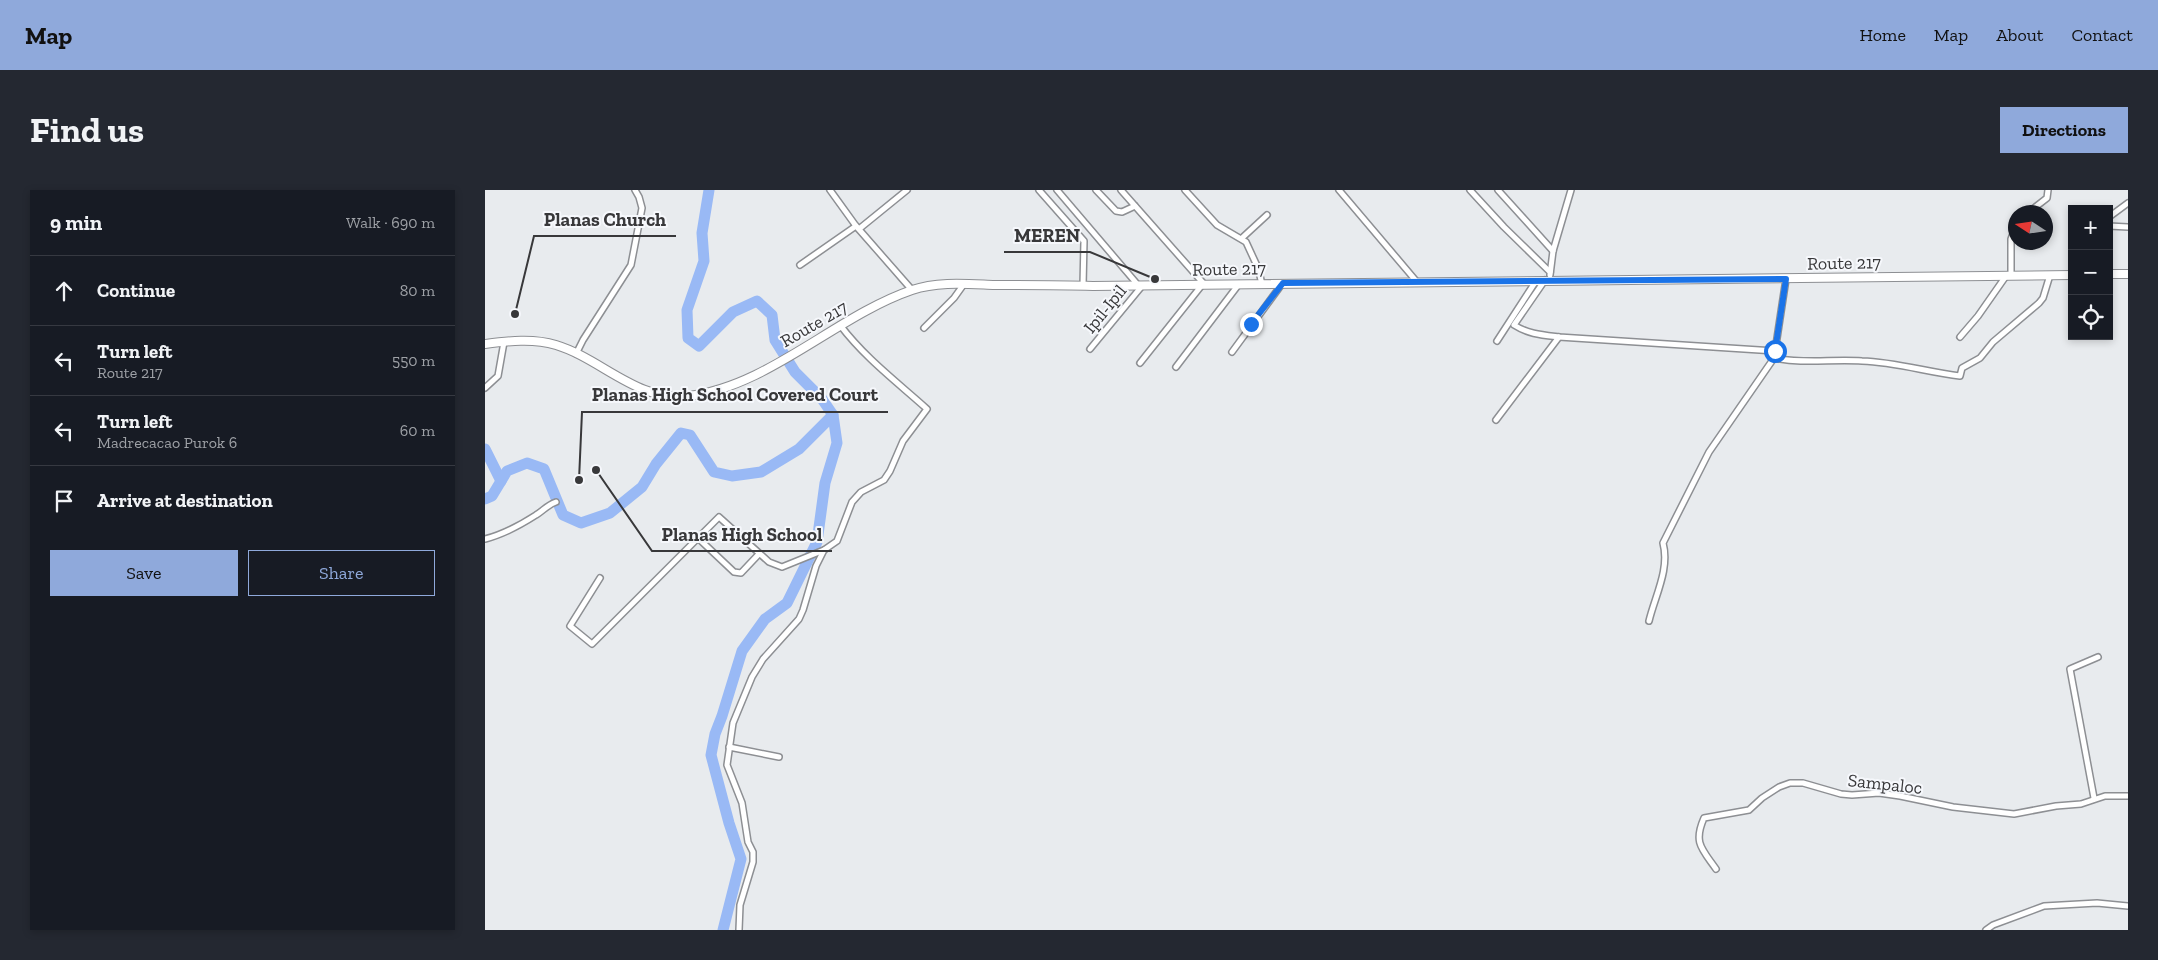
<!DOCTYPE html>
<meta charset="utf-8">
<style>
:root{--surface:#171b24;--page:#242831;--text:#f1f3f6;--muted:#9ea1a6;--line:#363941;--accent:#8fa9db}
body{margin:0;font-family:"Zilla Slab",serif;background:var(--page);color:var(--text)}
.controls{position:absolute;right:15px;top:15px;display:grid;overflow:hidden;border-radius:0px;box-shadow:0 2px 8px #0003}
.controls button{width:45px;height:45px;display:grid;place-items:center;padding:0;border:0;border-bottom:1px solid var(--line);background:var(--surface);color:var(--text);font:25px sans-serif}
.compass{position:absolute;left:1523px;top:15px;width:45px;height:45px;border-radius:50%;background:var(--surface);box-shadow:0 2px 8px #0003;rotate:282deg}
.stop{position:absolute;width:15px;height:15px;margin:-11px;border:4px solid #1a73e8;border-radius:50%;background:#fff}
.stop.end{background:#1a73e8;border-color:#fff;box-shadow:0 1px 5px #0008}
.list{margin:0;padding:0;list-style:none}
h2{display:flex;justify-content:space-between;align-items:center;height:65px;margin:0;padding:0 20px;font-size:21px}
h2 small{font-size:16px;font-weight:400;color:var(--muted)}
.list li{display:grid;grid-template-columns:32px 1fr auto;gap:15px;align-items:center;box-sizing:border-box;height:70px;padding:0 20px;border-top:1px solid var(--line)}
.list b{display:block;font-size:19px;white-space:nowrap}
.list p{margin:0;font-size:16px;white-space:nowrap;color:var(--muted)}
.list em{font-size:16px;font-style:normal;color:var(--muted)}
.actions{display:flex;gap:10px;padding:15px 20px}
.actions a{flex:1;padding:11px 0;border:1px solid var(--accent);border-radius:0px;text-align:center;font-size:18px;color:var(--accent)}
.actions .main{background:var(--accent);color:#111}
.icon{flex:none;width:28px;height:28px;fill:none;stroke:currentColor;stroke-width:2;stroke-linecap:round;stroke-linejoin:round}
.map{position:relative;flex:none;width:1643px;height:740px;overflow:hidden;border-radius:0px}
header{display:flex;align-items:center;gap:30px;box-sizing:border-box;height:70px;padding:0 25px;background:var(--accent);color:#111}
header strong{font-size:24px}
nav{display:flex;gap:28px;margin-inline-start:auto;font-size:18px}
.intro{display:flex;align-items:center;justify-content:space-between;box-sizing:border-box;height:120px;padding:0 30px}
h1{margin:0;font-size:35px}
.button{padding:12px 22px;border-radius:0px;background:var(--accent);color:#111;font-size:18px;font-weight:700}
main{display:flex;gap:30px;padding:0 30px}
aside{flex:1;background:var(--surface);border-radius:0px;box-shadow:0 2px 8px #0003}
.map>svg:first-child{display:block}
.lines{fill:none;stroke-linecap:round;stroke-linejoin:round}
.river{stroke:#99b9f5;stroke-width:11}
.minor-casing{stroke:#8d8f93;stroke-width:8}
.primary-casing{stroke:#8d8f93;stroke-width:10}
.minor{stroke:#fff;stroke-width:5}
.primary{stroke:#fff;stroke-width:8}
.route{stroke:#1a73e8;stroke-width:6}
.labels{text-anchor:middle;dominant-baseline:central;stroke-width:4;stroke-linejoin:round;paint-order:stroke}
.street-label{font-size:18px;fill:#38383a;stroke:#f6f8fc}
.leader{fill:none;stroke:#38383a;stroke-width:2}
.callout-dot{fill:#38383a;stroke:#f6f8fc;stroke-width:2}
.callout-label{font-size:19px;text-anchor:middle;font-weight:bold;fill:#38383a;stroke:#f6f8fc;stroke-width:4;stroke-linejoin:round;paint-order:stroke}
</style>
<header>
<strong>Map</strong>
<nav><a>Home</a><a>Map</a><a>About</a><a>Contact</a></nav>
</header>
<div class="intro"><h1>Find us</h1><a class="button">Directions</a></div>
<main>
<aside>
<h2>9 min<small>Walk · 690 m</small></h2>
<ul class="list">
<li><svg class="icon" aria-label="ahead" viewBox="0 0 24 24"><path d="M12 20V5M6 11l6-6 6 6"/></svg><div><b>Continue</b></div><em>80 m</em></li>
<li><svg class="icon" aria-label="left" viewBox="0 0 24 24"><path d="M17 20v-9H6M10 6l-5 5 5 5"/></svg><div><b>Turn left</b><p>Route 217</p></div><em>550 m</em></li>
<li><svg class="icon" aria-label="left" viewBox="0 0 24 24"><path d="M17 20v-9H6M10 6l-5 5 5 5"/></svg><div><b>Turn left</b><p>Madrecacao Purok 6</p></div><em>60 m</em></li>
<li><svg class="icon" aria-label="arrive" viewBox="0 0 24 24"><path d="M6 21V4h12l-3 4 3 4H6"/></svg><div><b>Arrive at destination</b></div></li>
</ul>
<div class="actions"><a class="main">Save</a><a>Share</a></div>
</aside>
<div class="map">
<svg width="1643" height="740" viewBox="0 0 1643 740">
<rect width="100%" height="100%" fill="#e8ebee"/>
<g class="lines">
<!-- river -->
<g class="river">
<path d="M224,0L217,43L219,71L202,120L203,148L214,156L248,122L272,111L287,125L290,150L310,182L337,209L348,225L352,253L340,293L332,352L302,413L280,429L257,461L237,526L230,544L226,565L244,633L256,669L238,740"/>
<path d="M0,259L16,291"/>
<path d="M0,309L7,306L22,281L42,273L59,279L78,325L96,333L125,323L157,297L171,274L196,243L205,245L229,282L247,286L276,282L314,259L348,225"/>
</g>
<!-- minor casing -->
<g class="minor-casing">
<g id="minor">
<path d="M345,0L371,36L427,100"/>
<path d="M554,0L599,51L598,96"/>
<path d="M572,0L653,95"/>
<path d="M611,0L631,21L637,22L650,16"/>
<path d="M636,0L719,94"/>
<path d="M700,0L732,35L761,52L773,78L777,94"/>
<path d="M854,0L932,92"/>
<path d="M985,0L1019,37L1065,82"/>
<path d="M1013,0L1068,61"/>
<path d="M1544,22L1562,8L1563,0"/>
<path d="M1624,27L1643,13"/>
<path d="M1624,36L1643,37"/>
<path d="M374,39L422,0"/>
<path d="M757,48L782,25"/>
<path d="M315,75L371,36"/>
<path d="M1065,85L1068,61L1086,0"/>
<path d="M1526,85V49L1530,38"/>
<path d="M1060,90L1029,135C1043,144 1057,145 1074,147L1290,161"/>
<path d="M439,138L469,108L479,94"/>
<path d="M1475,147L1493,126L1521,86"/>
<path d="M1012,151L1051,91"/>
<path d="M605,159L657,96"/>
<path d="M747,162L797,94"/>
<path d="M91,164L98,150L146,75L157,18L154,7L150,0"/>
<path d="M1289,168C1318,174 1347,169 1377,171C1410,172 1442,182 1475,186L1477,178L1495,168L1508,152L1554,113L1558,108L1565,85"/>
<path d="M655,173L717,95"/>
<path d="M691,177L754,94"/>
<path d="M0,198L13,186L19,152"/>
<path d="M1011,230L1074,147"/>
<path d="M213,348L249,382L256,383L274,364"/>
<path d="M0,349C16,345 37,334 51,325C58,321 62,315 71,312"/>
<path d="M115,388L85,436L107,454L234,327L284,372L297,377L339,360"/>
<path d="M1164,431C1170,406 1185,379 1178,353L1224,262L1289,168L1301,89"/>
<path d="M244,557L294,567"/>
<path d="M1609,608L1585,479L1613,467"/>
<path d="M1231,679C1217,659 1208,653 1219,628L1264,620L1277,608L1294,597L1305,593H1318L1356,604L1367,605L1394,603L1415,606L1468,617L1529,624L1571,616L1596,614L1620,606H1643"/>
<path d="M254,740L255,715L268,672V662L263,652L257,613L242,575L248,533L267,487L278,469L314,429L318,420L331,376L339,360L352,351L367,312L376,302L399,290L405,281L418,251L442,219C412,192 380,168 355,135"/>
<path d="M1501,740L1508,735L1559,716L1612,713L1643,716"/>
</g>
</g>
<!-- primary casing -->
<g class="primary-casing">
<g id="primary">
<path d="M1624,84H1643"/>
<path d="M0,154C24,151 48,148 71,155C117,169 152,212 203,206C283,197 351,126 427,100C453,91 483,94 510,95C543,95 575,95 608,96L1587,85"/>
</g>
</g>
<!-- minor -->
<use href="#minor" class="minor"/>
<!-- primary -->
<use href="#primary" class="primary"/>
</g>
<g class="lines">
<!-- route -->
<path class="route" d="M766,134L798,93L1301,89L1290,161"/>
</g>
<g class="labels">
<!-- street labels -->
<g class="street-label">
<text transform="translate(1359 73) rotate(-1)">Route 217</text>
<text transform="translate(744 79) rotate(-1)">Route 217</text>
<text transform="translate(620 119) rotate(-51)">Ipil-Ipil</text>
<text transform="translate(329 134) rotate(-30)">Route 217</text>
<text transform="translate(1400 594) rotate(6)">Sampaloc</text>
</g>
</g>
<!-- callouts -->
<path class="leader" d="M30 124L49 46H191M670 89L605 62H519M94 290L97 222H403M111 280L167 361H347"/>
<g class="callout-dot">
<circle cx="30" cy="124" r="5"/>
<circle cx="670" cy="89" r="5"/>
<circle cx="94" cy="290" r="5"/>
<circle cx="111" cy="280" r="5"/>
</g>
<g class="callout-label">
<text x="120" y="36">Planas Church</text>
<text x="562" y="52">MEREN</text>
<text x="250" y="211">Planas High School Covered Court</text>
<text x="257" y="351">Planas High School</text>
</g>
</svg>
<div class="controls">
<button>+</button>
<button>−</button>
<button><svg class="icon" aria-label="locate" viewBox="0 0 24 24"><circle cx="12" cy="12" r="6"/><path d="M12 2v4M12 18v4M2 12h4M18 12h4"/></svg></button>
</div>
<svg class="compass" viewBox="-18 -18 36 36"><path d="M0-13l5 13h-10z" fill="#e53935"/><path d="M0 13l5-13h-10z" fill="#9ea1a6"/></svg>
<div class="stop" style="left:1290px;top:161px"></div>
<div class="stop end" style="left:766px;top:134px"></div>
</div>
</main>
